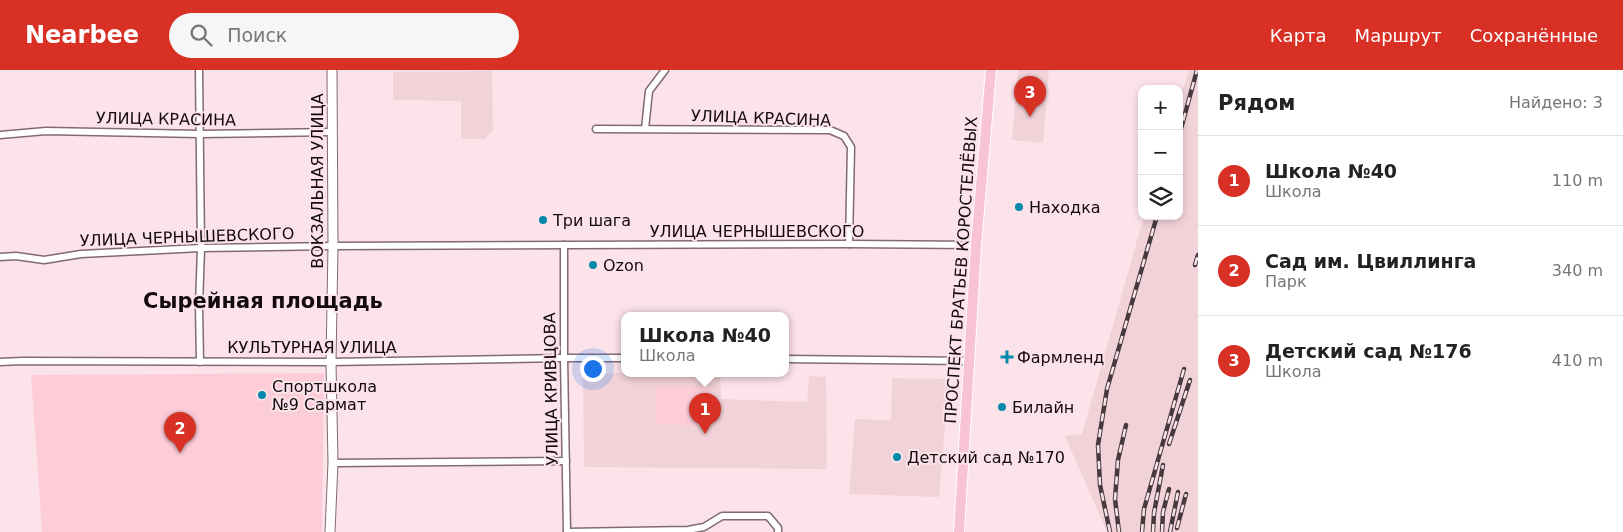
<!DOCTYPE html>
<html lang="ru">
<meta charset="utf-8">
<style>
:root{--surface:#fff;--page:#f6f6f6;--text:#222;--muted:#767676;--line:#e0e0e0;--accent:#d93025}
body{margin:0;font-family:"DejaVu Sans",sans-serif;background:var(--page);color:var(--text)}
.controls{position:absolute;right:15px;top:15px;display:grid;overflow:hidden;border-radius:10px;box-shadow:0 2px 8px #0003}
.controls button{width:45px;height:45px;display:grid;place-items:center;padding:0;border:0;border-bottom:1px solid var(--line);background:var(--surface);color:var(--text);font:25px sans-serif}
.you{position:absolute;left:592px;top:298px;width:18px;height:18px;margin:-12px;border:4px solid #fff;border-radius:50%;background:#1a73e8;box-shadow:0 0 0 8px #1a73e833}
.badge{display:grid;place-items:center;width:32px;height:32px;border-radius:50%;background:var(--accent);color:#fff;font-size:16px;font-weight:700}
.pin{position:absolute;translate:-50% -41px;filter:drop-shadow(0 1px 2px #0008)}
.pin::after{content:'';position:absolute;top:26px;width:18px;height:15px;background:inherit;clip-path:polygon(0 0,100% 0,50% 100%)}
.popup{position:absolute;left:621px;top:242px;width:168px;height:65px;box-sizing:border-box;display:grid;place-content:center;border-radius:10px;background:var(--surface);filter:drop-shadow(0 1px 4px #0005);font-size:16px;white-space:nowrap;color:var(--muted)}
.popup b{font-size:19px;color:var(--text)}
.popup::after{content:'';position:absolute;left:50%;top:100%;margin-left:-10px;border:10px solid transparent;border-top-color:var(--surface)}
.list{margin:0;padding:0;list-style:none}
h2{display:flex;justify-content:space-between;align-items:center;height:65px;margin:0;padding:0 20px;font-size:21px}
h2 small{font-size:16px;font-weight:400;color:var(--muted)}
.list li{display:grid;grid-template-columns:32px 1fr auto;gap:15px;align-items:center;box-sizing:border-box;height:90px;padding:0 20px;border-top:1px solid var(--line)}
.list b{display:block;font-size:19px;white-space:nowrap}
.list p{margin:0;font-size:16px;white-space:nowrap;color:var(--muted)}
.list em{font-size:16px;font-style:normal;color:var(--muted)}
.icon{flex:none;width:28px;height:28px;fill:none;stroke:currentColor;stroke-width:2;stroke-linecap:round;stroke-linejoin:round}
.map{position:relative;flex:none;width:1198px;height:462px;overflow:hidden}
header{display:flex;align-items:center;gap:30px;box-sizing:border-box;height:70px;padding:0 25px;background:var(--accent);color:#fff}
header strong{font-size:24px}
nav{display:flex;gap:28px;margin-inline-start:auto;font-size:18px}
.search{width:350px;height:45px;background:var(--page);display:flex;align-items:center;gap:12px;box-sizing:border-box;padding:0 18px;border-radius:28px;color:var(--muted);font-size:19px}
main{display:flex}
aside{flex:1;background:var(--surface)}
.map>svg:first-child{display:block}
.built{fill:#f2d2d9}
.green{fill:#fccdd9}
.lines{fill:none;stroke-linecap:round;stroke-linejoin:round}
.minor-casing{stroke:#816b71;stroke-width:9}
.tertiary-casing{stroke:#816b71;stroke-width:11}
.primary-casing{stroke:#fff;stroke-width:12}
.minor{stroke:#fff;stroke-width:6}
.tertiary{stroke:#fff;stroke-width:9}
.primary{stroke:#f8c3d3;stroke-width:10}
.rail-casing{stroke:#453a3d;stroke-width:4.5}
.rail{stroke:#fce3e9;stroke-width:2.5;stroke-dasharray:8;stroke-linecap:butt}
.poi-dot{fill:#0489aa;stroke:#fce3e9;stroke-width:2}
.labels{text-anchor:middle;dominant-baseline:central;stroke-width:4;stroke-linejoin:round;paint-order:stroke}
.street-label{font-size:16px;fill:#130b0d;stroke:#fce3e9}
.poi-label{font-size:16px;fill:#130b0d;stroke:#fce3e9;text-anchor:start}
.district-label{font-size:21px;font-weight:bold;fill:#130b0d;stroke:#fce3e9}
</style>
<header>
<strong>Nearbee</strong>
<div class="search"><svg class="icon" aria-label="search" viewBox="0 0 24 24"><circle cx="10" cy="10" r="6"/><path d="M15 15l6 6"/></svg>Поиск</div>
<nav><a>Карта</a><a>Маршрут</a><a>Сохранённые</a></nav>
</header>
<main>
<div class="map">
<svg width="1198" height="462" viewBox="0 0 1198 462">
<rect width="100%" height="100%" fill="#fce3e9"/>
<!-- built -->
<g class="built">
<path d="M1018,0H1049L1043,73L1012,70Z"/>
<path d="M1189,0H1198V462H1107L1065,366L1082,364L1144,146H1179V30Z"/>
<path d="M492,1L493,60L485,69H461V31L393,30V2Z"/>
<path d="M583,303L720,304L721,329L807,332L809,306L826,307L827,399L584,397Z"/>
<path d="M892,308L949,309L939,427L849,424L855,349L891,350Z"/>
</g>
<!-- green -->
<g class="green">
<path d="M324,303L322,462H42L31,305Z"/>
<path d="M657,316L710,317L709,356L655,354Z"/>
</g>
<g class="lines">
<!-- minor casing -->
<g class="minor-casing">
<g id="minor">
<path d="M199,0L201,178L199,236L200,292"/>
<path d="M596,59L830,60L844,66L851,77L849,174"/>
<path d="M645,59L649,21L665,0"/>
<path d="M0,65L46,61L200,64L331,62"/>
<path d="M564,175V288L567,462"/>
<path d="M0,187L16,186L44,190L81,184L201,178L333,176L849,174L976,175"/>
<path d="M785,289L969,291"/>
<path d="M0,292L22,291L331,292L564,288H625"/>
<path d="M333,393L566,391"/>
<path d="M567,462L688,460L704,457L722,446H768L778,458V462"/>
</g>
</g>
<!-- tertiary casing -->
<g class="tertiary-casing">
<path id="tertiary" d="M330,462L333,393L331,292L333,176L332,0"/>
</g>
<!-- primary casing -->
<g class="primary-casing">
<path id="primary" d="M959,462L976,175L991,0"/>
</g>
<!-- minor -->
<use href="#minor" class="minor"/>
<!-- tertiary -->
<use href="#tertiary" class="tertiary"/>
<!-- primary -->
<use href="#primary" class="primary"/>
<!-- rail casing -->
<g class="rail-casing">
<g id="rail">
<path d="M1179,66L1197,0"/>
<path d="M1195,195L1198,185"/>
<path d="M1169,374L1190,310"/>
<path d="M1177,458L1186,424"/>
<path d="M1110,462L1100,415L1098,375L1107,319L1157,146"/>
<path d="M1119,462L1115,429L1118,390L1126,355"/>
<path d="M1142,462L1144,439L1184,299"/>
<path d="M1153,462L1154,443L1163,395"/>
<path d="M1162,462L1163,442L1169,419"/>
<path d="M1170,462L1178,422"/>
</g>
</g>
<!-- rail -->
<use href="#rail" class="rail"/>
</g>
<!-- markers -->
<g class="poi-dot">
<circle cx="1019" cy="137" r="5"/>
<circle cx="543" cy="150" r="5"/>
<circle cx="593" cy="195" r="5"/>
<path d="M1004.5 279.5h5v5h5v5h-5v5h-5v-5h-5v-5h5z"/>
<circle cx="262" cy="325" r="5"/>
<circle cx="1002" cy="337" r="5"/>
<circle cx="897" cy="387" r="5"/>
</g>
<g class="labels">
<!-- street labels -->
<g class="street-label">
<text transform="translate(761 48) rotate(2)">УЛИЦА КРАСИНА</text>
<text transform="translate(166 49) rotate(1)">УЛИЦА КРАСИНА</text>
<text transform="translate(317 111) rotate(-90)">ВОКЗАЛЬНАЯ УЛИЦА</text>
<text x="757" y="161">УЛИЦА ЧЕРНЫШЕВСКОГО</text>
<text transform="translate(187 167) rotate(-2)">УЛИЦА ЧЕРНЫШЕВСКОГО</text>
<text transform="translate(961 200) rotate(-86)">ПРОСПЕКТ БРАТЬЕВ КОРОСТЕЛЁВЫХ</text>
<text x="312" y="277">КУЛЬТУРНАЯ УЛИЦА</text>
<text transform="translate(551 319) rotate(-91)">УЛИЦА КРИВЦОВА</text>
</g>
<!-- poi labels -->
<g class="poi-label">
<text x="1029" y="137">Находка</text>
<text x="553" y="150">Три шага</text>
<text x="603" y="195">Ozon</text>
<text x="1017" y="287">Фармленд</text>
<text x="272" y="316">Спортшкола<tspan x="272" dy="18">№9 Сармат</tspan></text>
<text x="1012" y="337">Билайн</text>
<text x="907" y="387">Детский сад №170</text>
</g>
<!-- district labels -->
<g class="district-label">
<text x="263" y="231">Сырейная площадь</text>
</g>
</g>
</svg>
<div class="controls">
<button>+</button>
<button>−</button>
<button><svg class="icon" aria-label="layers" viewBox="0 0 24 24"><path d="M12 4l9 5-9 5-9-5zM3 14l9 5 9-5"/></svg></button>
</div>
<div class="you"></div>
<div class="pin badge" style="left:705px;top:364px">1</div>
<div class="popup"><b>Школа №40</b>Школа</div>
<div class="pin badge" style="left:180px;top:383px">2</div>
<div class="pin badge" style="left:1030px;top:47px">3</div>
</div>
<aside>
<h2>Рядом<small>Найдено: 3</small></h2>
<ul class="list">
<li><span class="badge">1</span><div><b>Школа №40</b><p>Школа</p></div><em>110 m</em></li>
<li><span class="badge">2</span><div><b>Сад им. Цвиллинга</b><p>Парк</p></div><em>340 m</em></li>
<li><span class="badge">3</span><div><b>Детский сад №176</b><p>Школа</p></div><em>410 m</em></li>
</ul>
</aside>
</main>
